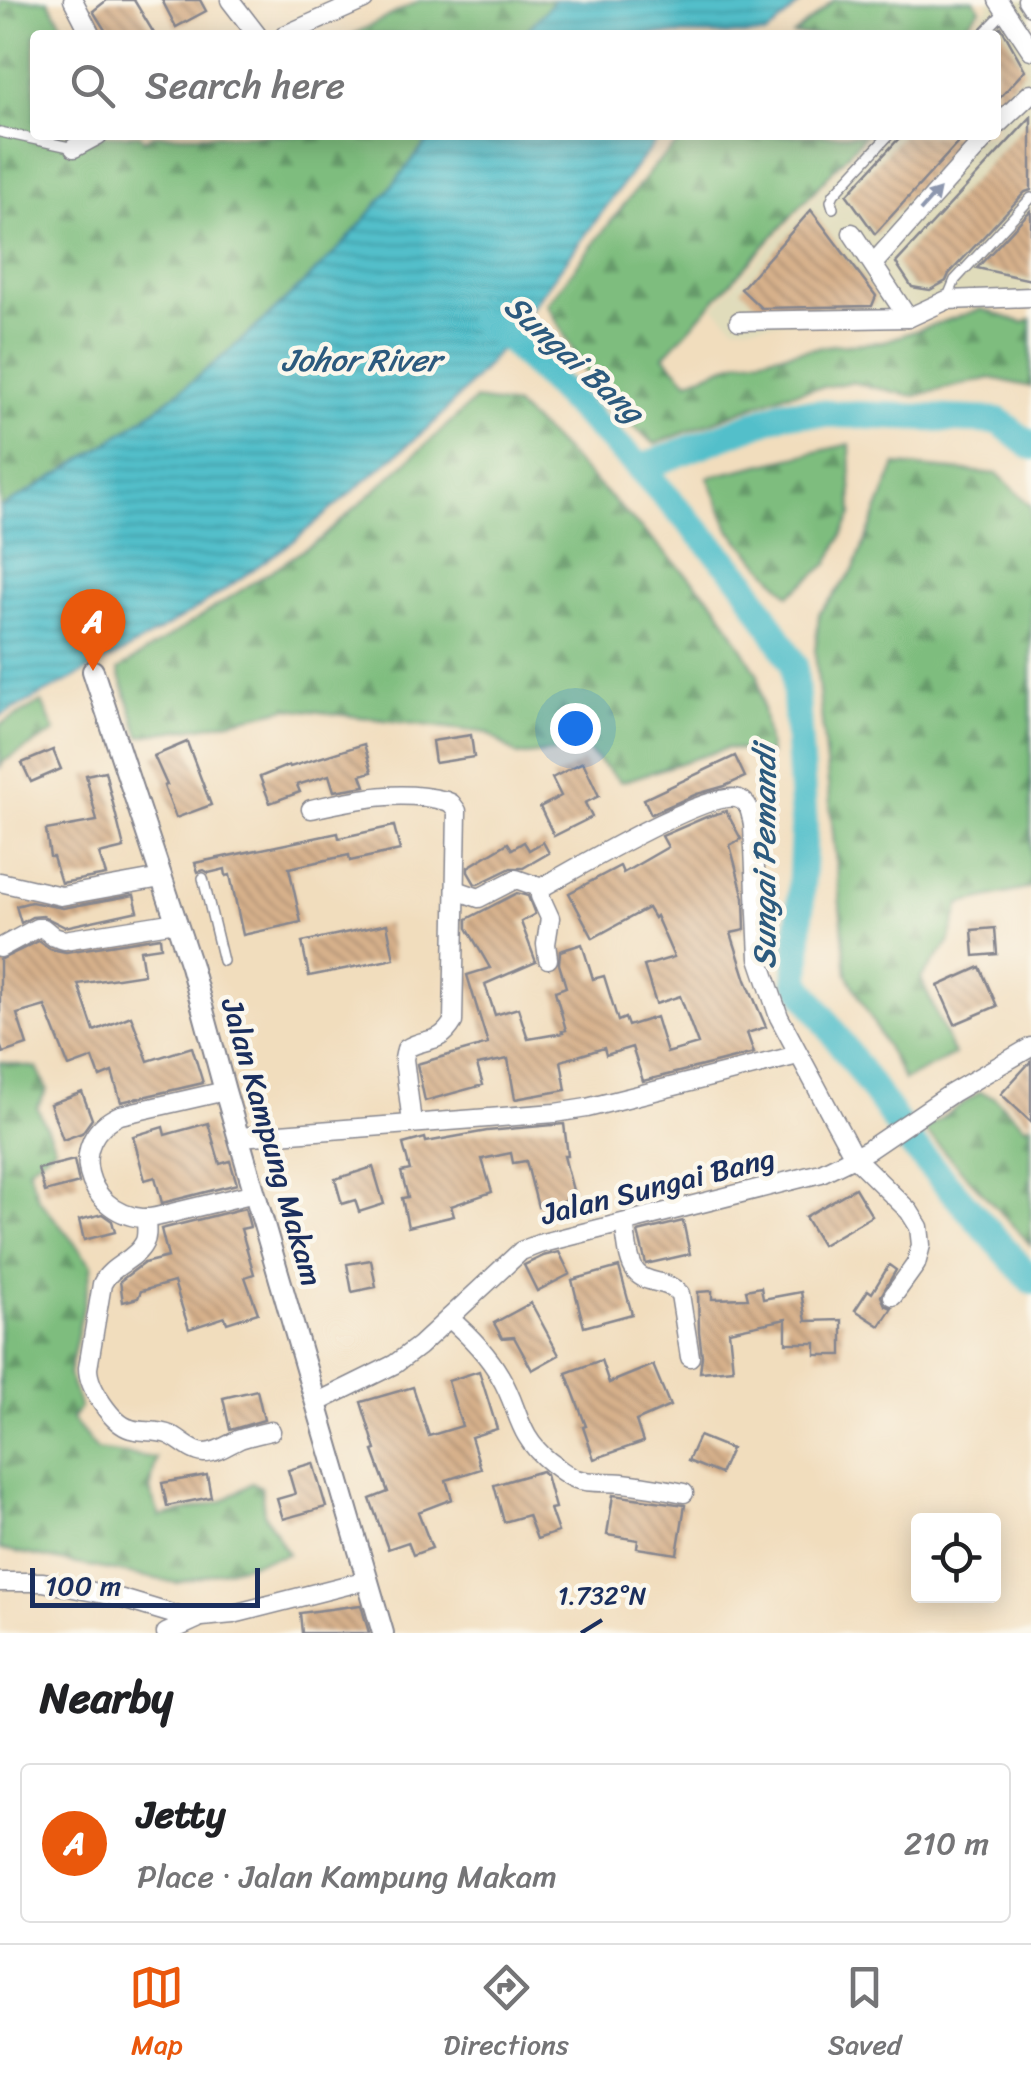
<!DOCTYPE html>
<meta charset="utf-8">
<style>
:root{--surface:#fff;--page:#f2f2f2;--text:#202124;--muted:#757577;--line:#e0e0e0;--accent:#ea580c}
body{margin:0;font-family:Sriracha,sans-serif;background:var(--page);color:var(--text)}
.controls{position:absolute;right:30px;bottom:30px;display:grid;overflow:hidden;border-radius:10px;box-shadow:0 5px 25px #0003}
.controls button{width:90px;height:90px;display:grid;place-items:center;padding:0;border:0;border-bottom:2px solid var(--line);background:var(--surface);color:var(--text);font:50px sans-serif}
.scale{position:absolute;left:30px;bottom:25px;width:230px;box-sizing:border-box;padding-left:10px;border:5px solid #1b2f5e;border-top:0;font-size:28px;line-height:35px;white-space:nowrap;color:#1b2f5e;-webkit-text-stroke:8px #fbf7ec;paint-order:stroke}
.you{position:absolute;left:575px;top:728px;width:35px;height:35px;margin:-25px;border:8px solid #fff;border-radius:50%;background:#1a73e8;box-shadow:0 0 0 15px #1a73e833}
.badge{display:grid;place-items:center;width:65px;height:65px;border-radius:50%;background:var(--accent);color:#fff;font-size:32px;font-weight:700}
.pin{position:absolute;translate:-50% -82px;filter:drop-shadow(0 2px 5px #0008)}
.pin::after{content:'';position:absolute;top:52px;width:35px;height:30px;background:inherit;clip-path:polygon(0 0,100% 0,50% 100%)}
.list{margin:0;padding:0;list-style:none}
h2{display:flex;justify-content:space-between;align-items:center;height:130px;margin:0;padding:0 40px;font-size:42px}
h2 small{font-size:32px;font-weight:400;color:var(--muted)}
.list li{display:grid;grid-template-columns:65px 1fr auto;gap:30px;align-items:center;box-sizing:border-box;height:160px;margin:0 20px 20px;padding:0 20px;border:2px solid var(--line);border-radius:10px}
.list b{display:block;font-size:38px;white-space:nowrap}
.list p{margin:0;font-size:32px;white-space:nowrap;color:var(--muted)}
.list em{font-size:32px;font-style:normal;color:var(--muted)}
.icon{flex:none;width:55px;height:55px;fill:none;stroke:currentColor;stroke-width:2;stroke-linecap:round;stroke-linejoin:round}
.map{position:relative;flex:none;width:1031px;height:1633px;overflow:hidden}
.search{position:absolute;background:var(--surface);box-shadow:0 5px 25px #0003;left:30px;right:30px;top:30px;height:110px;display:flex;align-items:center;gap:25px;box-sizing:border-box;padding:0 35px;border-radius:10px;color:var(--muted);font-size:38px}
.sheet{height:310px;background:var(--surface)}
nav{display:flex;justify-content:space-around;align-items:center;box-sizing:border-box;height:140px;border-top:2px solid var(--line);background:var(--surface);font-size:28px;color:var(--muted)}
nav a{display:grid;justify-items:center;gap:5px}
nav .on{color:var(--accent)}
.map>svg:first-child{display:block}
.built{fill:#e0dcbb}
.forest{fill:url(#forest-firs);stroke:#4c766e;stroke-width:2.5}
.water{fill:url(#water-rules);stroke:#367794;stroke-width:2.5}
.lines{fill:none;stroke-linecap:round;stroke-linejoin:round}
.river{stroke:#52bfca;stroke-width:28}
.building{fill:url(#building-back-hatch)}
.service-casing{stroke:#86868e;stroke-width:12}
.minor-casing{stroke:#86868e;stroke-width:21}
.tertiary-casing{stroke:#86868e;stroke-width:24}
.service{stroke:#fff;stroke-width:9}
.minor{stroke:#fff;stroke-width:18}
.tertiary{stroke:#fff;stroke-width:20}
.oneway{fill:#8d97ae}
.ticks{fill:none;stroke:#1b2f5e;stroke-width:4}
.labels{text-anchor:middle;dominant-baseline:central;stroke-width:9;stroke-linejoin:round;paint-order:stroke}
.street-label{font-size:30px;fill:#1b2f5e;stroke:#fbf7ec}
.water-label{font-size:32px;font-style:italic;fill:#2c5a7e;stroke:#fbf7ec}
.ticks-label{font-size:25px;text-anchor:middle;fill:#1b2f5e;stroke:#fbf7ec;stroke-width:9;stroke-linejoin:round;paint-order:stroke}
</style>
<div class="map">
<svg width="1031" height="1633" viewBox="0 0 1031 1633">
<defs>
<pattern id="forest-firs" width="22" height="20" patternUnits="userSpaceOnUse" patternTransform="scale(2.5)"><rect width="22" height="20" fill="#7ebd7e"/><path d="M5 1l3.5 6h-7zM16 11l3.5 6h-7z" fill="#669a6a"/></pattern>
<pattern id="water-rules" width="6" height="5" patternUnits="userSpaceOnUse" patternTransform="scale(2.5)"><rect width="6" height="5" fill="#52bfca"/><path d="M0 2.5h6" fill="none" stroke="#439ca7"/></pattern>
<pattern id="building-back-hatch" width="6" height="6" patternUnits="userSpaceOnUse" patternTransform="scale(2.5)"><rect width="6" height="6" fill="#d7b18b"/><path d="M-1 5l2 2M0 0l6 6M5-1l2 2" fill="none" stroke="#ae9075"/></pattern>
</defs>
<rect width="100%" height="100%" fill="#fbf7ec"/>
<filter id="ink" filterUnits="userSpaceOnUse"><feTurbulence type="fractalNoise" baseFrequency=".01" numOctaves="2"/><feDisplacementMap in="SourceGraphic" scale="20" xChannelSelector="R" yChannelSelector="G"/><feConvolveMatrix kernelMatrix="1 2 1 2 8 2 1 2 1" color-interpolation-filters="sRGB"/></filter>
<filter id="wash" filterUnits="userSpaceOnUse"><feTurbulence type="fractalNoise" baseFrequency=".0048" numOctaves="4" result="noise"/><feDisplacementMap in="SourceGraphic" scale="40" xChannelSelector="R" yChannelSelector="G"/><feGaussianBlur stdDeviation="2.25" result="paint"/><feColorMatrix in="noise" values="0 0 0 0 0 0 0 0 0 0 0 0 0 0 0 0 0 1.4 0 .05"/><feComposite in="paint" operator="in"/></filter>
<g filter="url(#wash)">
<rect width="100%" height="100%" fill="#f1ddbd"/>
<!-- built -->
<path class="built" d="M987,0H1031V302L735,326L714,307L871,135H996V35H962L990,5Z"/>
<!-- forest -->
<g class="forest">
<path d="M0,0H48L69,35H35V135H140L144,140L153,135H433C404,170 376,208 345,242C330,259 312,274 296,290C205,379 111,447 0,508Z"/>
<path d="M421,0H555L523,35H352Z"/>
<path d="M834,0H974L980,9L956,35H794Z"/>
<path d="M687,135H865L664,356L688,381L739,361L833,345L882,342L981,309L1023,323L1031,319V387L991,378L914,396L851,382L785,394L655,444L601,400L547,304L654,166Z"/>
<path d="M475,400L515,406L549,436L716,604L758,675L770,754L727,748L621,782L585,748L518,756L488,733L288,708L212,725L140,736L118,670L322,538Z"/>
<path d="M850,444L852,515L828,564L789,595L729,529L708,477Z"/>
<path d="M896,465L998,474L1031,506V888L960,904L949,943L921,978L954,1055L904,1080L847,974L815,652L819,614L853,571Z"/>
<path d="M42,702L55,732L4,761L0,767V725Z"/>
<path d="M0,1062L37,1068L47,1090L37,1107L55,1147L28,1168L38,1198L92,1265L69,1374L80,1407L72,1419L97,1450L156,1458L150,1491L160,1517L223,1501L252,1483L261,1487L264,1513L288,1554L177,1583L0,1549Z"/>
<path d="M980,1092L994,1097L1026,1127L1031,1124V1245L924,1130Z"/>
</g>
<!-- water -->
<g class="water">
<path d="M555,0H804L766,35H523Z"/>
<path d="M433,135H662L640,161L508,339L481,372L436,421L295,540L201,606L124,652L0,716V508C111,447 205,379 296,290C312,274 330,259 345,242C376,208 404,170 433,135Z"/>
</g>
<g class="lines">
<!-- river -->
<g class="river">
<path d="M481,320L508,339L640,468L786,412L999,421L1031,446"/>
<path d="M640,468L744,582L794,665L804,825L797,981L913,1146L1031,1280"/>
</g>
</g>
<g id="blocks">
<!-- building -->
<g class="building">
<path d="M107,0H134L155,35H108L93,11Z"/>
<path d="M162,0H200L206,11L176,27Z"/>
<path d="M1001,27L1025,70L996,102V32Z"/>
<path d="M1031,117V190L1025,192L949,274L946,281L930,290L912,287L896,263Z"/>
<path d="M902,135H965L875,234L847,195Z"/>
<path d="M811,210L876,296L872,306L761,308L741,289Z"/>
<path d="M1031,210V280L977,268Z"/>
<path d="M471,735L474,757L435,763L432,741Z"/>
<path d="M187,742L211,805L176,818L164,786L167,785L154,756Z"/>
<path d="M364,744L372,772L361,775L365,786L334,791L329,775L297,785L300,792L270,803L260,777L289,765L290,767Z"/>
<path d="M53,750L61,769L31,782L22,763Z"/>
<path d="M735,756L745,777L725,786L697,794L651,814L644,799Z"/>
<path d="M583,762L599,796L585,803L592,817L554,836L540,807L561,796L552,778Z"/>
<path d="M105,771L124,848L99,854L106,875L61,883L53,857H50L46,830L97,821L86,775Z"/>
<path d="M726,811L741,839L730,845L744,898L745,930L731,933L746,980L766,1027L747,1033L754,1053L643,1081L632,1047L606,1055L604,1048L561,1061L566,1090L515,1099L508,1059L477,1065L483,1085L425,1101L417,1064L488,1044L467,975L490,968L467,928V919L517,893L528,896L535,914L521,922L536,962L485,984L495,1015L518,1008L528,1039L563,1033L562,1031L566,1030L555,991L566,987L559,964L560,951L582,944L593,979L604,976L618,1021L625,1018L628,1026L656,1017L667,1053L698,1044L680,996L656,1004L644,966L674,957L656,916L654,918L648,908L593,938L569,893L620,866L623,873L668,847L662,836L706,817Z"/>
<path d="M394,826L400,850L350,861L349,855L289,868L301,922L243,935L230,875L226,876L225,869L209,873L204,870L198,872L195,863L338,833L339,838Z"/>
<path d="M524,842L529,850L543,842L549,853L523,868H511L478,884H475L468,872V867L508,843L512,849Z"/>
<path d="M134,895L138,911L65,927L43,916L32,917L21,923L16,906L31,902L63,908Z"/>
<path d="M387,924L394,959L309,976L302,942Z"/>
<path d="M995,928L997,954L974,956L972,930Z"/>
<path d="M160,937L161,947L140,950L144,974L78,984L94,1031L131,1016L148,1061L192,1047L203,1083L121,1102L112,1072L100,1077L93,1058L69,1067L45,1006L17,1014L27,1045L3,1053L0,1045V960L39,941L50,949L66,952Z"/>
<path d="M980,967L997,1006L955,1024L938,986Z"/>
<path d="M1031,1061V1122L1001,1094Z"/>
<path d="M82,1092L92,1119L82,1133L63,1140L50,1104Z"/>
<path d="M208,1123L220,1164L230,1161L237,1184L162,1203L155,1177L145,1180L133,1136L163,1127L165,1135Z"/>
<path d="M564,1124L568,1156H564L575,1198L538,1207L526,1161L513,1163L511,1153L482,1159L492,1192L451,1206L454,1216L408,1227L402,1198L408,1197L401,1172L410,1170L403,1144L425,1138L426,1142L487,1131Z"/>
<path d="M74,1160L79,1183L45,1192L38,1169Z"/>
<path d="M373,1167L384,1204L359,1212L355,1200L342,1204L335,1179Z"/>
<path d="M855,1188L872,1216L822,1245L805,1217Z"/>
<path d="M245,1208L250,1227L241,1229L254,1274L245,1277L258,1313L227,1323L225,1317L189,1329L174,1282L141,1291L138,1298L123,1302L120,1281L144,1263L168,1257L161,1229Z"/>
<path d="M102,1214L112,1221L115,1232L84,1240L79,1220Z"/>
<path d="M683,1221L690,1254L646,1264L638,1232Z"/>
<path d="M559,1252L570,1274L537,1291L524,1265L543,1256Z"/>
<path d="M371,1260L376,1287L352,1292L347,1264Z"/>
<path d="M889,1265L896,1270L881,1296L885,1305L892,1308L880,1326L855,1310L868,1290L872,1293Z"/>
<path d="M619,1267L632,1314L584,1327L572,1280Z"/>
<path d="M761,1287L763,1299L801,1292L806,1321L842,1320V1355H816V1343H786V1319L729,1331L733,1369L700,1372L702,1356L699,1332L698,1292L712,1291V1299L748,1298L746,1290Z"/>
<path d="M531,1303L559,1355L532,1370L514,1337L502,1338L494,1323Z"/>
<path d="M601,1360L609,1383L653,1365L670,1406L636,1421L643,1442L594,1459L583,1427L586,1426L566,1373Z"/>
<path d="M479,1371L497,1429L471,1437L481,1469L446,1480L452,1499L418,1512L432,1548L413,1555L408,1542L388,1549L370,1499L388,1492L373,1451L376,1450L361,1402L413,1387L429,1436L462,1426L448,1381Z"/>
<path d="M257,1390L264,1420L230,1430L223,1398Z"/>
<path d="M699,1436L731,1449L720,1474L688,1461Z"/>
<path d="M313,1463L326,1507L283,1519L277,1499L295,1494L288,1470Z"/>
<path d="M542,1471L546,1475L555,1508L550,1509L558,1532L537,1539L528,1515L504,1522L494,1485Z"/>
<path d="M207,1475L211,1497L167,1506L162,1483Z"/>
<path d="M613,1495L685,1505L677,1554L637,1548L638,1540L607,1535Z"/>
<path d="M361,1605L369,1633H302L300,1613Z"/>
</g>
</g>
</g>
<g filter="url(#ink)">
<use href="#blocks" fill-opacity="0" stroke="#86868e" stroke-width="2.5"/>
<g class="lines">
<!-- service casing -->
<g class="service-casing">
<g id="service">
<path d="M982,35L1004,12"/>
<path d="M0,132L74,148"/>
<path d="M833,208L831,201L834,194L889,135"/>
<path d="M947,299L955,280L1031,198"/>
<path d="M203,878L223,961"/>
</g>
</g>
<!-- minor casing -->
<g class="minor-casing">
<g id="minor">
<path d="M73,0L91,35"/>
<path d="M230,0L257,35"/>
<path d="M998,0L1031,50"/>
<path d="M1027,0L1031,6"/>
<path d="M285,35L364,0"/>
<path d="M996,126L1031,93"/>
<path d="M74,148L98,135"/>
<path d="M852,233L908,318"/>
<path d="M873,264L988,135"/>
<path d="M739,321L908,318L947,300L1031,297"/>
<path d="M311,809C357,799 399,789 446,801L451,803L457,811L453,1022C439,1046 426,1036 406,1049L404,1059L412,1123"/>
<path d="M0,882L61,896L161,878"/>
<path d="M456,890L479,898L516,879L542,888"/>
<path d="M0,948L37,928H43L54,937L64,940L176,922"/>
<path d="M548,959L546,944L550,918L540,896L542,888L546,885C577,868 711,788 739,799C750,803 751,815 753,825L759,958L779,1017L854,1157L909,1211L919,1227L921,1245L916,1264L893,1296"/>
<path d="M225,1091L120,1115C65,1139 85,1212 142,1218C154,1219 167,1214 180,1211C205,1205 230,1199 255,1193"/>
<path d="M239,1137L555,1113L587,1108L798,1055"/>
<path d="M146,1218C146,1226 148,1236 144,1243C135,1261 111,1265 102,1284L88,1368C88,1387 112,1424 131,1429C144,1433 157,1429 170,1435C181,1440 191,1452 204,1453C217,1453 229,1444 240,1439C250,1436 261,1433 271,1431"/>
<path d="M624,1223C627,1237 627,1261 636,1272C647,1285 667,1279 680,1294L690,1357"/>
<path d="M449,1318C469,1335 487,1353 500,1376C520,1409 516,1435 550,1462C558,1468 567,1476 576,1479C591,1484 608,1481 623,1483C643,1485 664,1489 684,1493"/>
<path d="M316,1403L395,1364L419,1346L521,1251L539,1244L821,1173L868,1150L952,1093L1031,1047"/>
<path d="M0,1582H43L109,1595L179,1616L202,1617L233,1614L367,1580"/>
<path d="M166,1633L197,1619"/>
</g>
</g>
<!-- tertiary casing -->
<g class="tertiary-casing">
<path id="tertiary" d="M93,671L191,966L225,1091L383,1633"/>
</g>
<!-- service -->
<use href="#service" class="service"/>
<!-- minor -->
<use href="#minor" class="minor"/>
<!-- tertiary -->
<use href="#tertiary" class="tertiary"/>
</g>
<!-- one-way arrows -->
<defs><path id="oneway-solid" d="M-6-.8H1V-3.2L6.5 0L1 3.2V.8H-6Z" transform="scale(2.5)"/></defs>
<use class="oneway" href="#oneway-solid" transform="translate(930 200) rotate(-48)"/>
</g>
<!-- ticks -->
<path class="ticks" d="M581,1633L602,1620"/>
<g class="labels">
<!-- street labels -->
<g class="street-label">
<text transform="translate(272 1142) rotate(74)">Jalan Kampung Makam</text>
<text transform="translate(658 1186) rotate(-14)">Jalan Sungai Bang</text>
</g>
<!-- water labels -->
<g class="water-label">
<text transform="translate(574 359) rotate(42)">Sungai Bang</text>
<text x="361" y="360">Johor River</text>
<text transform="translate(764 857) rotate(-90)">Sungai Pemandi</text>
</g>
</g>
<g class="ticks-label">
<text x="602" y="1604">1.732°N</text>
</g>
</svg>
<div class="controls">
<button><svg class="icon" aria-label="locate" viewBox="0 0 24 24"><circle cx="12" cy="12" r="6"/><path d="M12 2v4M12 18v4M2 12h4M18 12h4"/></svg></button>
</div>
<div class="scale">100 m</div>
<div class="you"></div>
<div class="pin badge" style="left:93px;top:671px">A</div>
<div class="search"><svg class="icon" aria-label="search" viewBox="0 0 24 24"><circle cx="10" cy="10" r="6"/><path d="M15 15l6 6"/></svg>Search here</div>
</div>
<section class="sheet">
<h2>Nearby<small></small></h2>
<ul class="list">
<li><span class="badge">A</span><div><b>Jetty</b><p>Place · Jalan Kampung Makam</p></div><em>210 m</em></li>
</ul>
</section>
<nav>
<a class="on"><svg class="icon" aria-label="map" viewBox="0 0 24 24"><path d="M3 6l6-2 6 2 6-2v14l-6 2-6-2-6 2zM9 4v14M15 6v14"/></svg>Map</a>
<a><svg class="icon" aria-label="directions" viewBox="0 0 24 24"><path d="M12 3l9 9-9 9-9-9zM9 14v-3h6M13 9l2 2-2 2"/></svg>Directions</a>
<a><svg class="icon" aria-label="saved" viewBox="0 0 24 24"><path d="M7 4h10v16l-5-4-5 4z"/></svg>Saved</a>
</nav>
